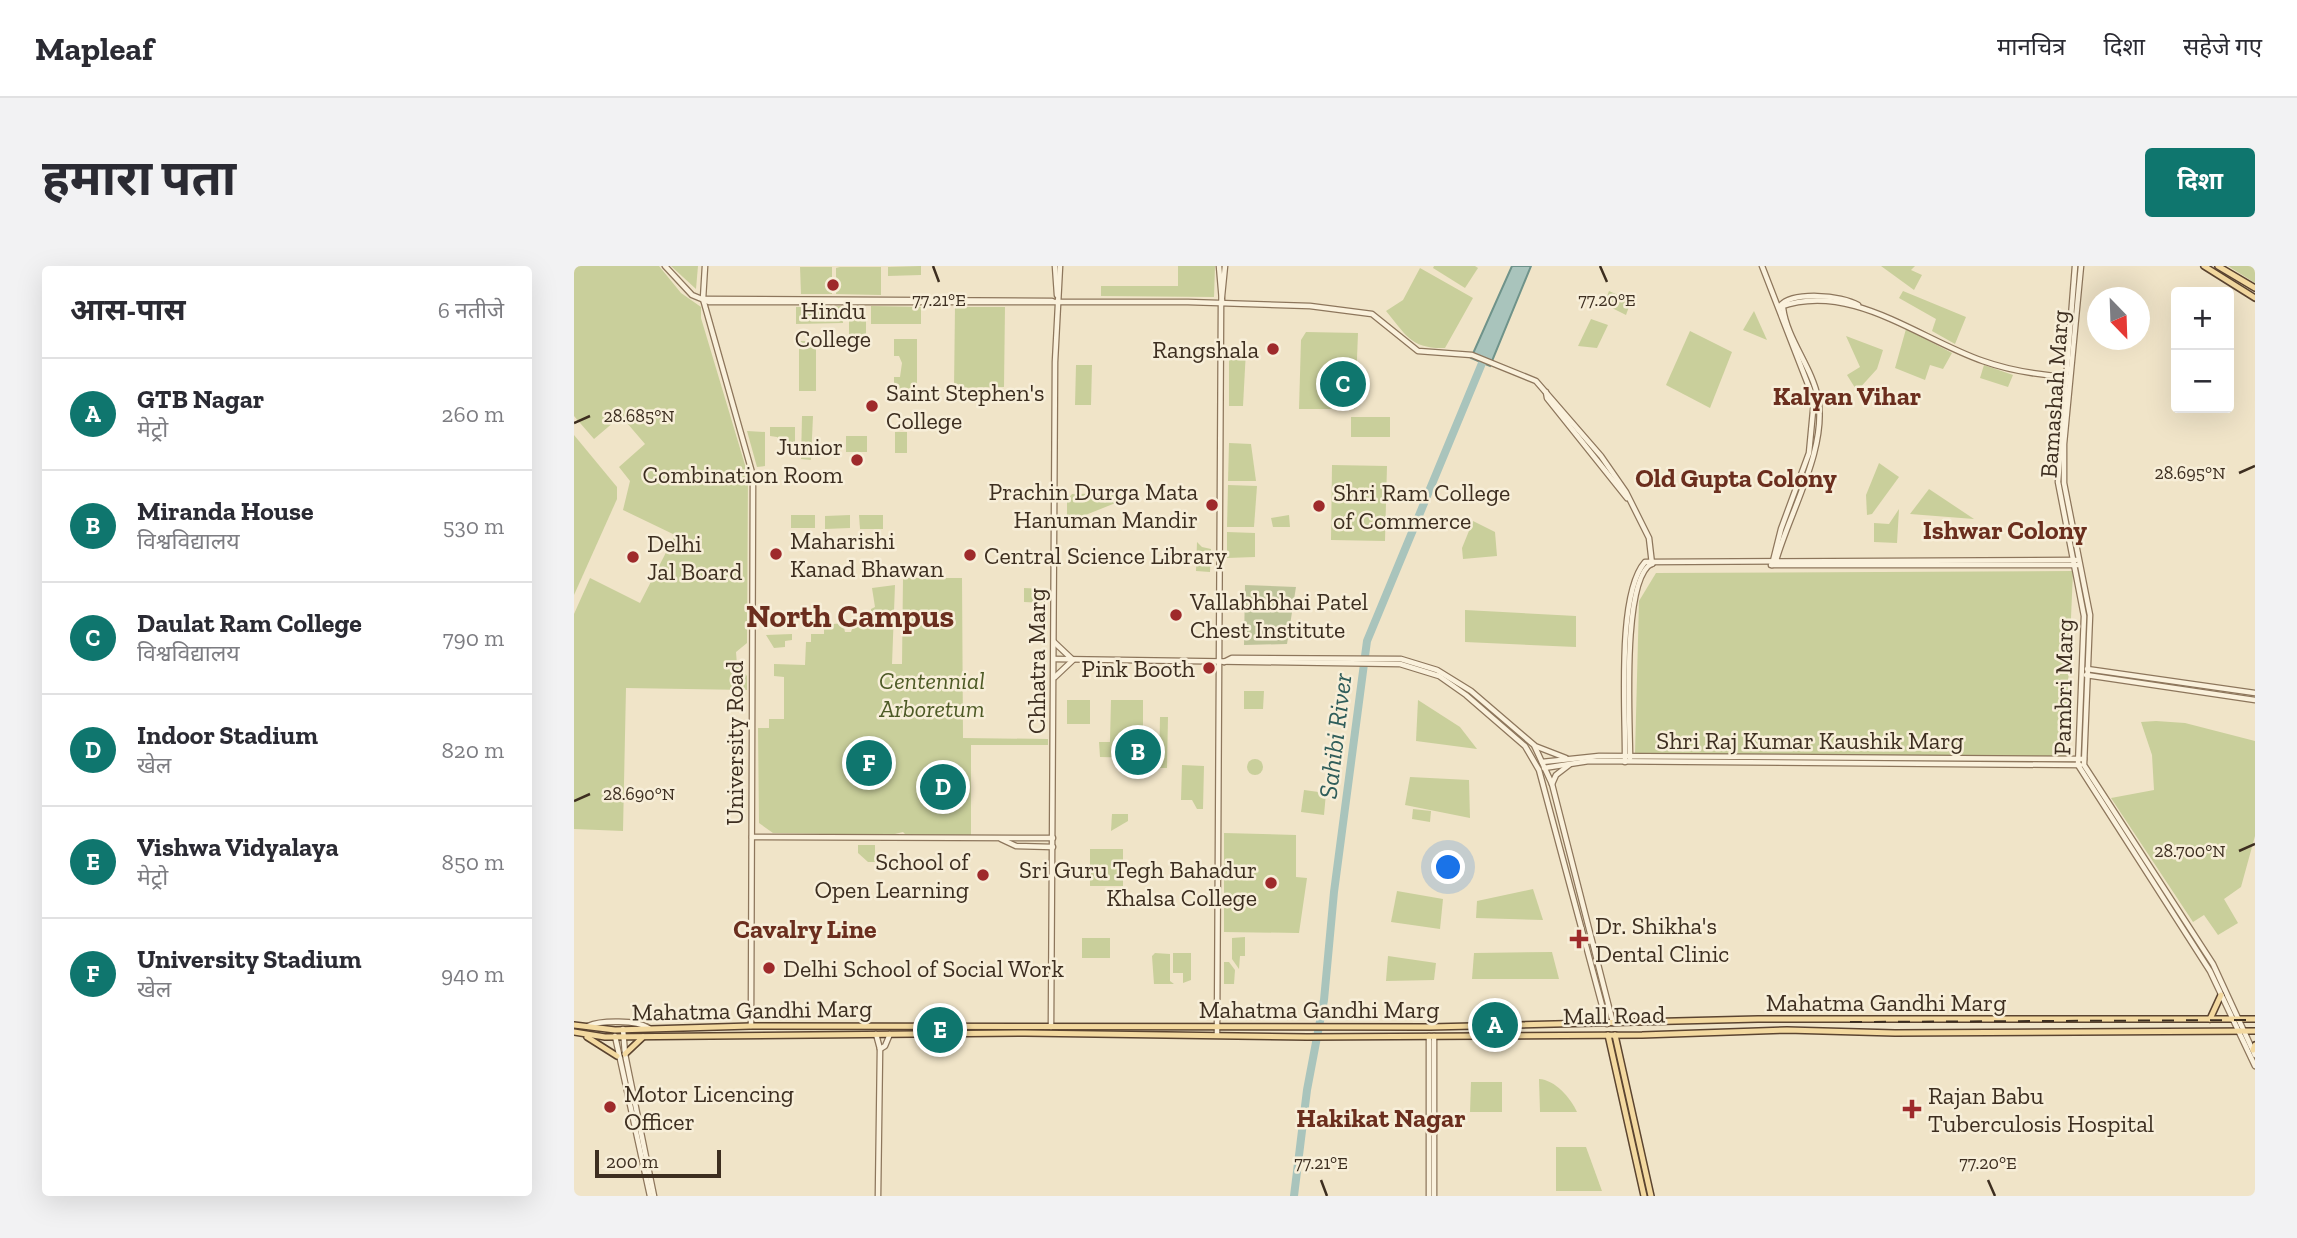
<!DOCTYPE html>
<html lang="hi">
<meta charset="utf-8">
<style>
:root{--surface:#fff;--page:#f2f2f3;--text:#2b2b33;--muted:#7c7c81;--line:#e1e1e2;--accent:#0f766e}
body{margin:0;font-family:"Zilla Slab","Noto Sans Devanagari",serif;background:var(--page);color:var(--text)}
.controls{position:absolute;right:21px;top:21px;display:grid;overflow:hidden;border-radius:7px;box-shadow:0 7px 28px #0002}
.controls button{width:63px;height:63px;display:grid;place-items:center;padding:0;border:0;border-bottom:2px solid var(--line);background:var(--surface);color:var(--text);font:35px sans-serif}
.compass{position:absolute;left:1513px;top:21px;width:63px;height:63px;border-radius:50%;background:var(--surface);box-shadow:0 7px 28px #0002;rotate:157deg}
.scale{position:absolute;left:21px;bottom:18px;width:126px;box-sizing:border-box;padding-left:7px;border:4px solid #3d2e20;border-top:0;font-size:19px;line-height:24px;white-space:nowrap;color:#3d2e20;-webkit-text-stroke:5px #f7eed8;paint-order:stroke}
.you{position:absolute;left:875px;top:602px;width:24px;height:24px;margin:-18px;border:5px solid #fff;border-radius:50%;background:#1a73e8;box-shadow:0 0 0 10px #1a73e833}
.badge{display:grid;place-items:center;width:46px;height:46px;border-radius:50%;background:var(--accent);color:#fff;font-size:23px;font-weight:700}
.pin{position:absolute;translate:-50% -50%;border:4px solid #fff;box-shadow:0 2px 7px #0006}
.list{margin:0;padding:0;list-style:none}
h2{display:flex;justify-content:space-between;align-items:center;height:91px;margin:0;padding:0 28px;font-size:30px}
h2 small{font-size:23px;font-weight:400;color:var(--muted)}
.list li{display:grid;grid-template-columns:46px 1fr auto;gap:21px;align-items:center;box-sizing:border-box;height:112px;padding:0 28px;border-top:2px solid var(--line)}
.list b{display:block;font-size:26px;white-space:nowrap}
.list p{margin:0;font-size:23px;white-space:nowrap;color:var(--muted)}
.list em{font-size:23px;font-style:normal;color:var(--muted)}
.map{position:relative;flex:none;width:1681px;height:930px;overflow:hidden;border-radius:7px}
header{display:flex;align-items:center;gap:42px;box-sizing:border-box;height:98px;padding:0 35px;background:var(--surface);border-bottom:2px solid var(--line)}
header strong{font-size:33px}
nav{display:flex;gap:38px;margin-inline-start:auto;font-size:24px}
.intro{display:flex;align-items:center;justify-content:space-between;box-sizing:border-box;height:168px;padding:0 42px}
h1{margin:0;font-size:49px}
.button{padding:18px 32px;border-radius:7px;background:var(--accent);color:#fff;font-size:24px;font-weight:700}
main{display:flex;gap:42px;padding:0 42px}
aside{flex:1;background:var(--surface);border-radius:7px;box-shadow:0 7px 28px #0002}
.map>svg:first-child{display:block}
.green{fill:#c9cf9b}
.cemetery{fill:#bfc49a}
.water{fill:#a9c4bc;stroke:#6f938a;stroke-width:2}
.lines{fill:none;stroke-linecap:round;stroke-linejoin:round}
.river{stroke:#a9c4bc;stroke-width:8}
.minor-casing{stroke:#8d765c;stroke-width:7}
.major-casing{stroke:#5b4430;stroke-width:8}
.minor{stroke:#faf1dc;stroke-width:4.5}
.major{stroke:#f3d9a0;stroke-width:5}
.rail{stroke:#3d2e20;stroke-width:2;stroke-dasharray:12 12;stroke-linecap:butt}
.ticks{fill:none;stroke:#3d2e20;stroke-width:2.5}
.poi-dot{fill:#9e2a2b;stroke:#f7eed8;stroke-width:2.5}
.labels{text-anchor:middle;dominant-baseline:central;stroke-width:5;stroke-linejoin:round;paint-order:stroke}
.poi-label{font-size:24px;fill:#3d2e20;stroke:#f7eed8;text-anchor:start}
.street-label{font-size:24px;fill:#3d2e20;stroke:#f7eed8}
.park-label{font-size:24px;font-style:italic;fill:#4d5a26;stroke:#f7eed8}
.neighbourhood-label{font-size:26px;font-weight:bold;fill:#6b2e1e;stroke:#f7eed8}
.water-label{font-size:26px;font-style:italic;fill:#2f5d5a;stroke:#f7eed8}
.district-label{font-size:32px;font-weight:bold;fill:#6b2e1e;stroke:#f7eed8}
.ticks-label{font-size:18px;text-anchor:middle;fill:#3d2e20;stroke:#f7eed8;stroke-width:5;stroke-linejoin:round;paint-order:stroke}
</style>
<header>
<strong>Mapleaf</strong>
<nav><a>मानचित्र</a><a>दिशा</a><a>सहेजे गए</a></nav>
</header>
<div class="intro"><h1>हमारा पता</h1><a class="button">दिशा</a></div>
<main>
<aside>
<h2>आस-पास<small>6 नतीजे</small></h2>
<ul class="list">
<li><span class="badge">A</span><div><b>GTB Nagar</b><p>मेट्रो</p></div><em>260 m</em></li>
<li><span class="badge">B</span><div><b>Miranda House</b><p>विश्वविद्यालय</p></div><em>530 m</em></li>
<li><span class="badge">C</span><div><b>Daulat Ram College</b><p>विश्वविद्यालय</p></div><em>790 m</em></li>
<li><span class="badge">D</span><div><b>Indoor Stadium</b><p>खेल</p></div><em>820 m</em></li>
<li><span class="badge">E</span><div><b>Vishwa Vidyalaya</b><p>मेट्रो</p></div><em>850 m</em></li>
<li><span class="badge">F</span><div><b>University Stadium</b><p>खेल</p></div><em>940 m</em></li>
</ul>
</aside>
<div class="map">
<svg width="1681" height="930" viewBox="0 0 1681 930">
<rect width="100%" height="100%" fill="#f0e4c8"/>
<!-- green -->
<g class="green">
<path d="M0,0H85L107,27L127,41V52L174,209L173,377L162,386L163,399L173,410V424L52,422L49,565L0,563V348L16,312L66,337L101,269L49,244L56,215L45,201L71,178L47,150L20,173L0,150Z"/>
<path d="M97,0H124L122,23Z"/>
<path d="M347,0V9L314,10V1Z"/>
<path d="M604,0H641L640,31L527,30V20H604Z"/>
<path d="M860,0H901L904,2L891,22L859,2Z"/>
<path d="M1307,0H1341L1337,4L1348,9L1340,24Z"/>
<path d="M1654,0H1681V17Z"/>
<path d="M226,1H258V28H227Z"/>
<path d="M266,1H307V29L262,28V2Z"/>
<path d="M846,2L899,32L871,82C837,83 832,69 812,45L829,34Z"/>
<path d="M1035,25L1057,35L1052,49L1030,38Z"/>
<path d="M1329,25L1392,51L1381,78L1358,65L1362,53L1325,32Z"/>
<path d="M269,40V57L222,58V41Z"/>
<path d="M297,40L347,41V58H297Z"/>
<path d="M381,41H431L430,121L380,122Z"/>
<path d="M1180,45L1193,74L1169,64Z"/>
<path d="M275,49L292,50V72L275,71Z"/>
<path d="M1017,53L1034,59L1023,82L1004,80Z"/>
<path d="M1332,63L1378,87L1369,103L1356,99L1351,114L1321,102Z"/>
<path d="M1116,65L1158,86L1136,142L1092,119Z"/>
<path d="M732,66L784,67L781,143H725L727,74Z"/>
<path d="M1272,70L1309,84L1303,103L1283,125L1273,109L1286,101Z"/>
<path d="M320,73H343V126H320V111H326L328,97L325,90H320Z"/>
<rect x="225" y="75" width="17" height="50"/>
<path d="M655,82L672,84L669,140H655Z"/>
<path d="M502,99H518L517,139H501Z"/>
<path d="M1410,99L1439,109L1434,121L1406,112Z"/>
<path d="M228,150H239L237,194L227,193Z"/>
<rect x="777" y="151" width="39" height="20"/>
<path d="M196,161H221V182H208L203,171L196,170Z"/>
<path d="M173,165L191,166V200L183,201Z"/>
<rect x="321" y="166" width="12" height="21"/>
<path d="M0,169L43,221V233L0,329Z"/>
<rect x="272" y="170" width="21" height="16"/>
<path d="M655,177L677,178L682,215H654Z"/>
<path d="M1305,197L1325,211L1298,248L1293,249L1292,229Z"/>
<path d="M758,199L813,200L811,275L757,274Z"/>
<path d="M654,219L683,220L680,261H653Z"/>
<path d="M1355,223L1400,253L1336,248Z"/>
<path d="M546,227L549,234L504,252H493V234L498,228Z"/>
<path d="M1325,243L1323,277L1300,276V257L1315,258Z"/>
<rect x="217" y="249" width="24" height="13"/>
<path d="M276,249V262L251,263V250Z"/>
<path d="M285,249H309V263H286Z"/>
<path d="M715,249L716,261H699L697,252Z"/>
<path d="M899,255L921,266L923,290L889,293L888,282Z"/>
<path d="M653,266L681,267V291L653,292Z"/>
<path d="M623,276L628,281L637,283L636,306L622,305Z"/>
<path d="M1499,305L1491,493L1061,488L1065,335L1082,307Z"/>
<path d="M329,312H388L389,472L474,473V479H397V570L332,569L329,566L317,569L199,567L185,557L184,462H195V453H210V411L200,410V398L231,399L232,376H237V368H250V359L269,357L271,366H277L280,357L291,359L292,354H297V343L301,341L298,322L321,319L318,398H328Z"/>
<path d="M450,322L472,323L471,337L450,336Z"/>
<path d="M891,344L1002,350V381L891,376Z"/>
<path d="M218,368V374L211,375V381L200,382L192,369Z"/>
<path d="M670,425H690L689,443H670Z"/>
<rect x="493" y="434" width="23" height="24"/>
<path d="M537,434H569V492L526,491L525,476H536Z"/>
<path d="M844,434L886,461L903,483L842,475Z"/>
<path d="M586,451H594L593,502H585Z"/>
<path d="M1582,455L1611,457L1681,475V570L1667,621L1650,633L1664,657L1644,669L1630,649L1619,656L1537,532L1580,524L1578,489L1567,456Z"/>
<circle cx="681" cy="501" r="8"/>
<path d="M608,499L630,500L629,543H623L618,534H607Z"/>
<path d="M836,511L895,514L896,552L831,539Z"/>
<path d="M730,524L752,527L750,549L727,546Z"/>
<path d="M839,543L857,545L856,556L838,553Z"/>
<path d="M538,548H554V555L537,565Z"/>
<path d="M650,567L722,569V611L733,612L725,667L650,666Z"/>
<path d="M284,579H301V596H294L284,587Z"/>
<rect x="516" y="583" width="33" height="37"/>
<path d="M959,623L969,654L902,652L903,635Z"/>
<path d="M823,625L869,633L866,663L817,656Z"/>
<path d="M671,671V690H666L665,703L658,693V672Z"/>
<rect x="508" y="672" width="28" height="20"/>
<path d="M978,686L985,713H898L900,687Z"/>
<path d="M581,687L596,688V715L600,718H580L578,690Z"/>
<path d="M599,687H617V714L609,717V707H599Z"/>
<path d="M814,690L862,697L860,714L812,715Z"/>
<path d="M650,696H655L661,704L660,718H650Z"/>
<path d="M965,813C981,814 996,831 1003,846H966Z"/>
<path d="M897,816H928V846H896Z"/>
<path d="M982,881H1012L1028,925H982Z"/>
</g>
<!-- cemetery -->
<path class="cemetery" d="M671,319L722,321L713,378L670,379Z"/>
<!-- water -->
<path class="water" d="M938,0H957L916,100L897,92Z"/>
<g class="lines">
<!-- river -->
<path class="river" d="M720,930L733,824L750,734L760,626L793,375L911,90"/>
<!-- minor casing -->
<g class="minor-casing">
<g id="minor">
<path d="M91,0L118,29L135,36H614L736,40L798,48L844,85L898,89L962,115L1027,190L1052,226L1075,272L1078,298"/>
<path d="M131,0L129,33L179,210L177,760"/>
<path d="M481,0L483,29"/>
<path d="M645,0L648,35"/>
<path d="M1188,0L1240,134L1235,187L1207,263L1198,299"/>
<path d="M1501,0L1484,216L1510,350L1504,499L1636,705L1681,800"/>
<path d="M1507,0L1490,178V217L1516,349L1510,499L1639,698L1681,789"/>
<path d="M130,33L478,35"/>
<path d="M1206,40C1218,25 1268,29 1284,39"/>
<path d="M1206,41C1276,15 1345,73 1409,95C1437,105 1465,109 1494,111"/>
<path d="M972,126L973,132L1053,232"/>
<path d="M1201,298C1214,249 1254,183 1244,132C1238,101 1213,73 1209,42"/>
<path d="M1197,299H1504"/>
<path d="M480,376L499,394L481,411"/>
<path d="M480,393L826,398L865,410L892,429L951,480L965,504L1033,758"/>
<path d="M650,396L658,392L827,393L863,404L897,425L960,479L978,518L1039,757"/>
<path d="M1513,403L1681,427"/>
<path d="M1512,409L1681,434"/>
<path d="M961,480L992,492"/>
<path d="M1056,492C1056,458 1047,310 1079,297"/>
<path d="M968,496L1025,490L1510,493"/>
<path d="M1051,496C1052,450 1042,329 1071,296L1502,294"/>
<path d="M970,502L1015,495L1506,499"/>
<path d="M978,518L982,509L995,499"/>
<path d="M178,571L479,572"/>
<path d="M427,573L442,580L479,581"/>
<path d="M14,760C27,754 63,754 75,762"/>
<path d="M477,761L481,96L486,0"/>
<path d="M49,763L51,788L80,930"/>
<path d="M302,768L306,783L304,930"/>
<path d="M643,768L647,40L651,0"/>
<path d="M41,770L76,930"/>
<path d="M855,770V930"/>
<path d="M860,770V930"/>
<path d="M306,783L311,780L316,768"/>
</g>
</g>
<!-- major casing -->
<g class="major-casing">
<g id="major">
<path d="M1630,0L1681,32"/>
<path d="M1644,0L1681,22"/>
<path d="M1636,753L1647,729"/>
<path d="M0,759L41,764L177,760L856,761L1184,753H1681"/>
<path d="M0,766L31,771L451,767L733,771L1068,769L1213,764L1321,767L1681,765"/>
<path d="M1034,769L1070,930"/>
<path d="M1041,769L1077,930"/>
<path d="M13,771L43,790"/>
<path d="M1679,784L1681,779"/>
<path d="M51,788L69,771"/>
</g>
</g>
<!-- minor -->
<use href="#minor" class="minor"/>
<!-- major -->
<use href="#major" class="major"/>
<!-- rail -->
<path class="rail" d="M1276,756L1681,754"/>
</g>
<!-- ticks -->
<path class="ticks" d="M359,0L365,16M1026,0L1033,16M0,157L16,150M1665,207L1681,200M0,535L16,528M1665,585L1681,578M747,914L753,930M1414,914L1421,930"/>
<!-- markers -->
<g class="poi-dot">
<circle cx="259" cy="19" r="7"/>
<circle cx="699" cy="83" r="7"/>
<circle cx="298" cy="140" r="7"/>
<circle cx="283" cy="194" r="7"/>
<circle cx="638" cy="239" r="7"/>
<circle cx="745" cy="240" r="7"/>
<circle cx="202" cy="288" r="7"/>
<circle cx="396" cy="289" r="7"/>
<circle cx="59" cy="291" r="7"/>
<circle cx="602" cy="349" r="7"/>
<circle cx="635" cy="402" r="7"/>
<circle cx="409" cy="609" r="7"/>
<circle cx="697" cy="617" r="7"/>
<path d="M1001.5 662.5h7v7h7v7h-7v7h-7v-7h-7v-7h7z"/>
<circle cx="195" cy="702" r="7"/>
<circle cx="36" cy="841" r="7"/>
<path d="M1334.5 832.5h7v7h7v7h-7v7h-7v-7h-7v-7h7z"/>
</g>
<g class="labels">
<!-- poi labels -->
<g class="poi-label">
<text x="259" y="44" text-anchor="middle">Hindu<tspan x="259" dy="28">College</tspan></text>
<text x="685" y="83" text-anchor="end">Rangshala</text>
<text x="312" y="126">Saint Stephen's<tspan x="312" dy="28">College</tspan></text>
<text x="269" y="180" text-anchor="end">Junior<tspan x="269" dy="28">Combination Room</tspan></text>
<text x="624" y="225" text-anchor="end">Prachin Durga Mata<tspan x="624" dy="28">Hanuman Mandir</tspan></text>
<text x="759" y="226">Shri Ram College<tspan x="759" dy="28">of Commerce</tspan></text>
<text x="216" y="274">Maharishi<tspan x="216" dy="28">Kanad Bhawan</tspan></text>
<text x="73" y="277">Delhi<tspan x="73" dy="28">Jal Board</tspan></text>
<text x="410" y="289">Central Science Library</text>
<text x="616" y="335">Vallabhbhai Patel<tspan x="616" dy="28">Chest Institute</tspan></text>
<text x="621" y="402" text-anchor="end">Pink Booth</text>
<text x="395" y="595" text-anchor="end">School of<tspan x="395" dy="28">Open Learning</tspan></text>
<text x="683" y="603" text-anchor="end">Sri Guru Tegh Bahadur<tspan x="683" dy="28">Khalsa College</tspan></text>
<text x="1021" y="659">Dr. Shikha's<tspan x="1021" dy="28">Dental Clinic</tspan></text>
<text x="209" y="702">Delhi School of Social Work</text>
<text x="50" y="827">Motor Licencing<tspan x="50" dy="28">Officer</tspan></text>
<text x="1354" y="829">Rajan Babu<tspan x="1354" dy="28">Tuberculosis Hospital</tspan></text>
</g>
<!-- street labels -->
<g class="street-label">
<text transform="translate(1480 128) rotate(-86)">Bamashah Marg</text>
<text transform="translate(462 395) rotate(-90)">Chhatra Marg</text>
<text transform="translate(1489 421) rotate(-89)">Pambri Marg</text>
<text x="1236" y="474">Shri Raj Kumar Kaushik Marg</text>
<text transform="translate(160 477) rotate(-90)">University Road</text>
<text x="1312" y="736">Mahatma Gandhi Marg</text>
<text x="745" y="743">Mahatma Gandhi Marg</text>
<text transform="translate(178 744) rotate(-1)">Mahatma Gandhi Marg</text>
<text transform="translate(1040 749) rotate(-1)">Mall Road</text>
</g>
<!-- park labels -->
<g class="park-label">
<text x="358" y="414">Centennial<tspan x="358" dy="28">Arboretum</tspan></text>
</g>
<!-- neighbourhood labels -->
<g class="neighbourhood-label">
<text x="1273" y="130">Kalyan Vihar</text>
<text x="1162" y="212">Old Gupta Colony</text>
<text x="1431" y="264">Ishwar Colony</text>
<text x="231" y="663">Cavalry Line</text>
<text x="807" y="852">Hakikat Nagar</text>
</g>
<!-- water labels -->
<g class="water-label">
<text transform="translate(761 470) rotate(-83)">Sahibi River</text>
</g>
<!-- district labels -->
<g class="district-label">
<text x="276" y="350">North Campus</text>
</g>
</g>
<g class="ticks-label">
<text x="365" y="40">77.21°E</text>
<text x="1033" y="40">77.20°E</text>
<text x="65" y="156">28.685°N</text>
<text x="1616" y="213">28.695°N</text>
<text x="65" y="534">28.690°N</text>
<text x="1616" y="591">28.700°N</text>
<text x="747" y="903">77.21°E</text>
<text x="1414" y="903">77.20°E</text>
</g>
</svg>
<div class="controls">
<button>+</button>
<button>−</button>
</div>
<svg class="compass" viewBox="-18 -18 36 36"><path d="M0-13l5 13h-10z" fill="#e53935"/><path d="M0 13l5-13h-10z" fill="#7c7c81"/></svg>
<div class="scale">200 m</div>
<div class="you"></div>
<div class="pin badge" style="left:921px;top:759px">A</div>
<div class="pin badge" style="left:564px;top:486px">B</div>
<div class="pin badge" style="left:769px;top:118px">C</div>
<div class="pin badge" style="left:369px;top:521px">D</div>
<div class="pin badge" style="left:366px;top:764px">E</div>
<div class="pin badge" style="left:295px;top:497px">F</div>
</div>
</main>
